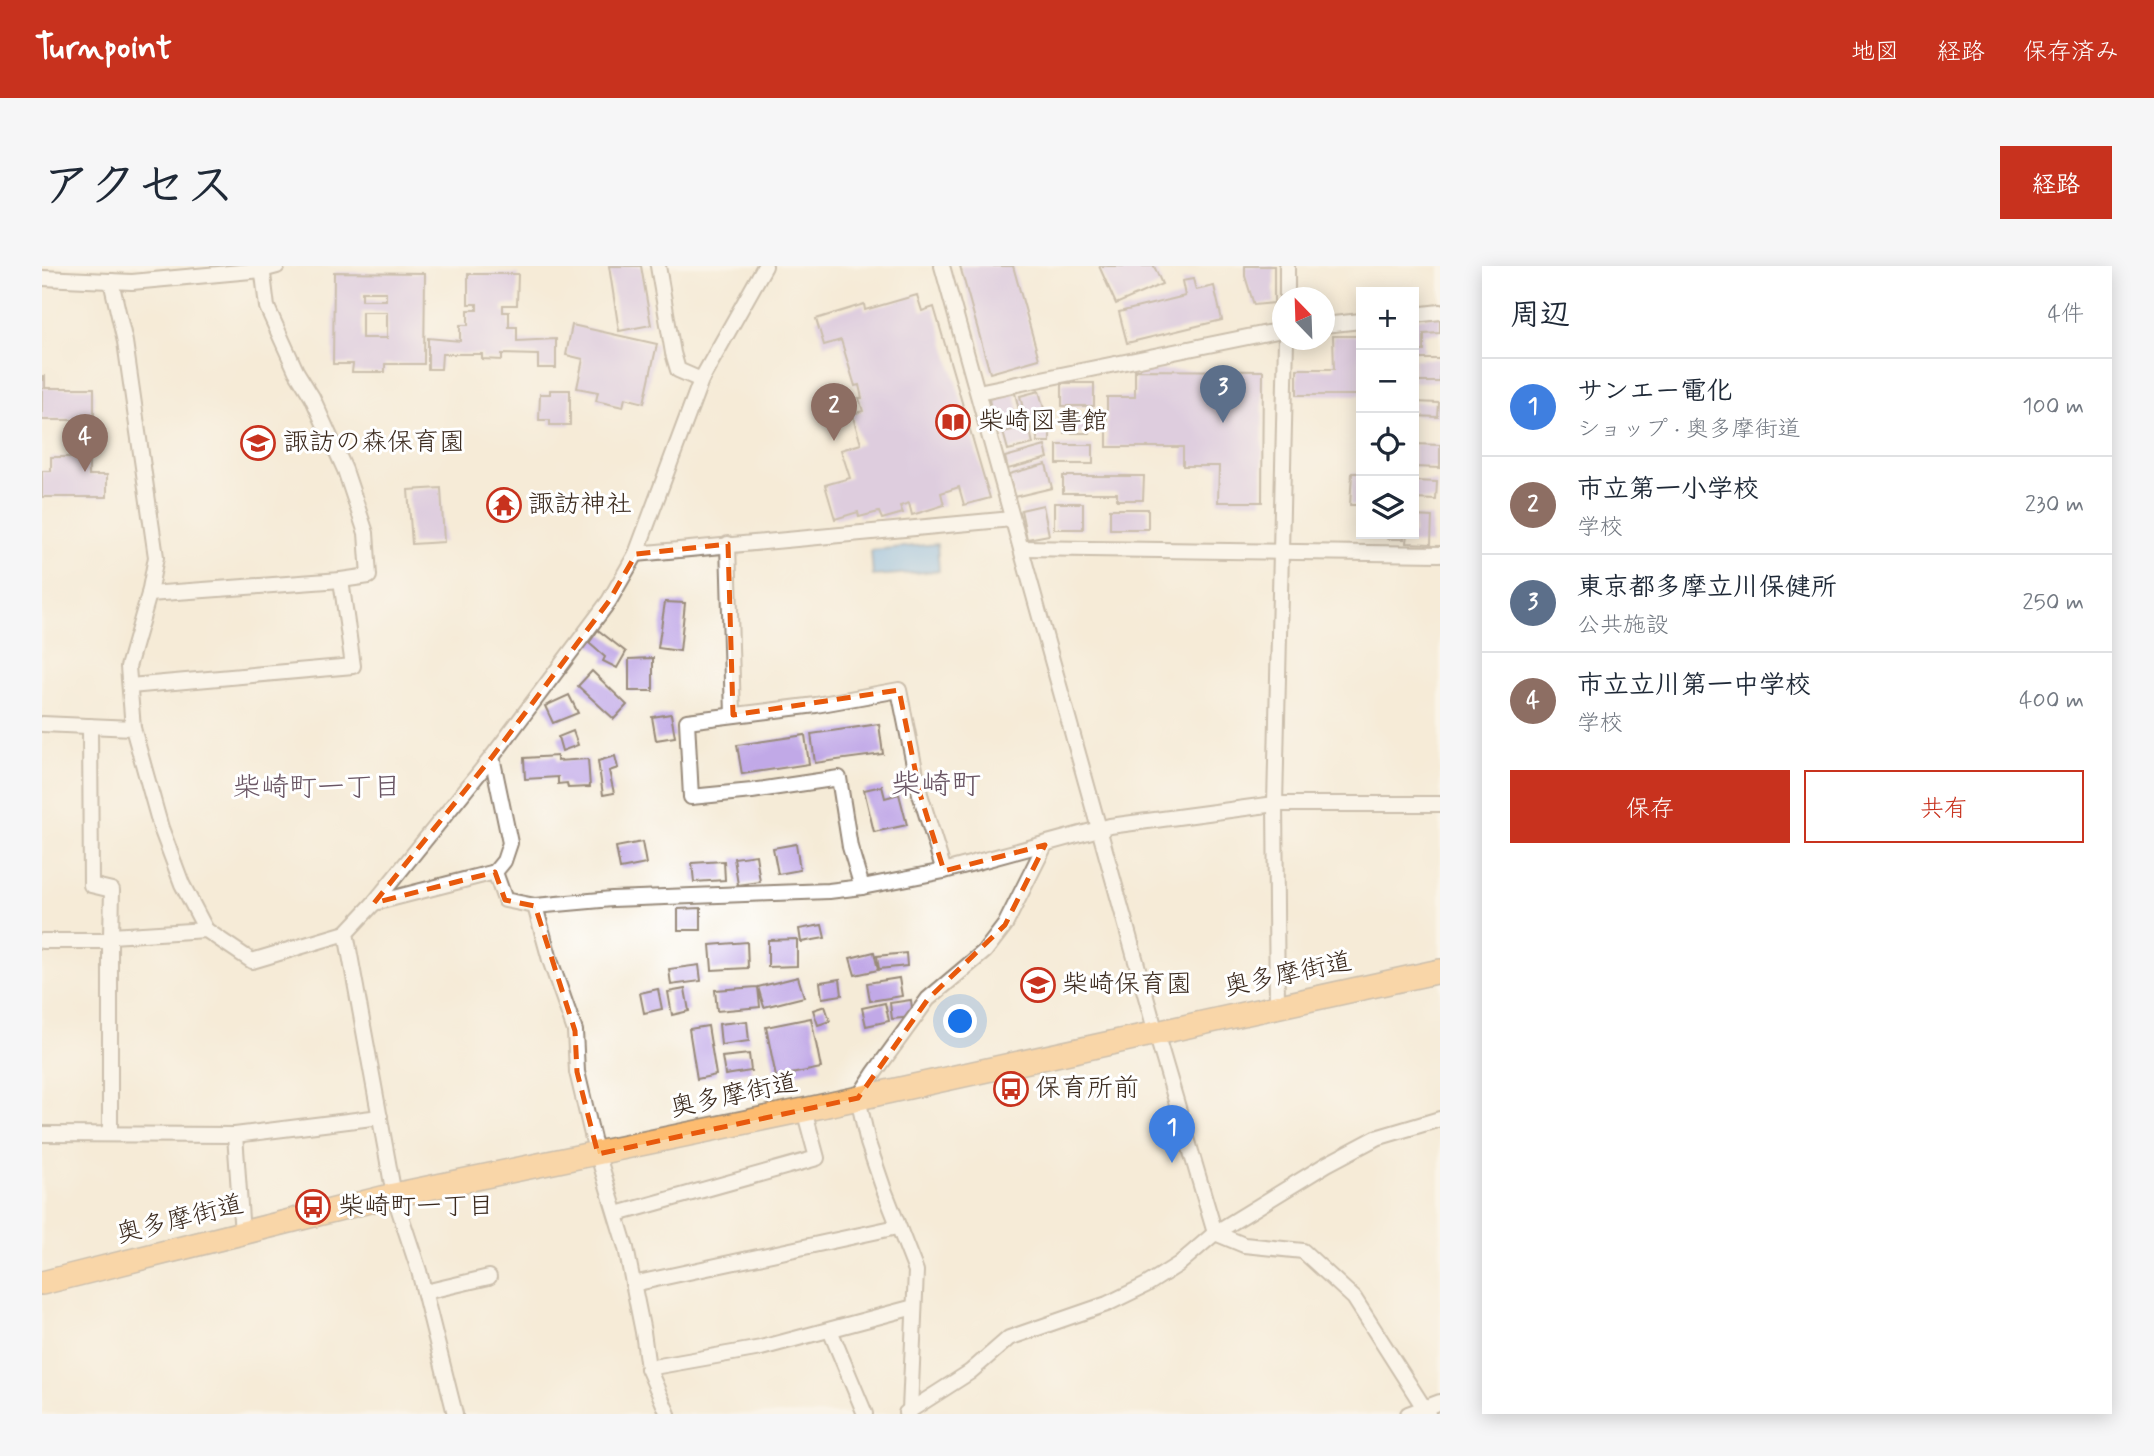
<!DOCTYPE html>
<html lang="ja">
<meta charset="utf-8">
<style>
:root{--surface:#fff;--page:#f6f6f7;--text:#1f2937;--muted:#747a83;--line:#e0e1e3;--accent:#c8321e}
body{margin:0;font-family:Mynerve,"Klee One",sans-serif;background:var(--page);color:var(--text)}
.controls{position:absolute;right:21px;top:21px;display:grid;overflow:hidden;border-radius:0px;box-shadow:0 4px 18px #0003}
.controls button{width:63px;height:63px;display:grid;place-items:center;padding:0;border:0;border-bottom:2px solid var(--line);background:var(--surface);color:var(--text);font:35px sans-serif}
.compass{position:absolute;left:1230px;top:21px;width:63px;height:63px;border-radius:50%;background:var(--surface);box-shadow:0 4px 18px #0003;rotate:337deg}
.you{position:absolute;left:919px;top:756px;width:24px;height:24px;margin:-18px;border:5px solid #fff;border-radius:50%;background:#1a73e8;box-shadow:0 0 0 10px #1a73e833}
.badge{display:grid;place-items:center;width:46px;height:46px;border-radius:50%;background:var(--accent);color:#fff;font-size:23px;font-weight:700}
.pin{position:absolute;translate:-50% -58px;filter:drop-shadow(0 2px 4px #0008)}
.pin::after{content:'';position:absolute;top:37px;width:24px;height:21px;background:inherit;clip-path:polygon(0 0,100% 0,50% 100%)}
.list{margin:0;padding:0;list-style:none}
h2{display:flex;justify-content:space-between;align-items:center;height:91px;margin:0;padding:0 28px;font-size:30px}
h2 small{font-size:23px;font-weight:400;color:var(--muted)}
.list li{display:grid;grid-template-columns:46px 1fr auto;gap:21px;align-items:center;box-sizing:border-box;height:98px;padding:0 28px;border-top:2px solid var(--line)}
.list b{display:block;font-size:26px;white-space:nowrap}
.list p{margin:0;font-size:23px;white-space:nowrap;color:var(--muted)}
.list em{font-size:23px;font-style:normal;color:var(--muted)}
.actions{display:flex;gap:14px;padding:21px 28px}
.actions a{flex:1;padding:16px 0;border:2px solid var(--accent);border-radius:0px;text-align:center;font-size:24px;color:var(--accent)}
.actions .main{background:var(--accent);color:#fff}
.icon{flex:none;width:38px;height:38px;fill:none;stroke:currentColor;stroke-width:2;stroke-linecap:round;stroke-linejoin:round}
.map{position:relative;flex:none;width:1398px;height:1148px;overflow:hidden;border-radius:0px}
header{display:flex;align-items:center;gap:42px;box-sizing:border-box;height:98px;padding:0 35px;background:var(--accent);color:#fff}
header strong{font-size:33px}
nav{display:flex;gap:38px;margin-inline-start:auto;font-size:24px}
.intro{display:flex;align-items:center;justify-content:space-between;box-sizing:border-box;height:168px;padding:0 42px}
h1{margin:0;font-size:49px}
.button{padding:18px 32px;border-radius:0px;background:var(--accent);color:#fff;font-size:24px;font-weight:700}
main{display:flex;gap:42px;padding:0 42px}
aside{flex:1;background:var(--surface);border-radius:0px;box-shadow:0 4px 18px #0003}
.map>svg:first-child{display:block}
.water{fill:#75b3e8;stroke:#586e83;stroke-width:2}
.building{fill:#c1a9e7;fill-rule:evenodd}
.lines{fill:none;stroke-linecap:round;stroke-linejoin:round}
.street-casing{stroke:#988a7a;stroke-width:18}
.primary-casing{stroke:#988a7a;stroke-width:26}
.street{stroke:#fff;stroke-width:14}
.primary{stroke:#fdbc70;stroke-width:23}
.marked{fill:none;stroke:#e8590c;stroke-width:5;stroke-dasharray:14 9;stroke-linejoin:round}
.labels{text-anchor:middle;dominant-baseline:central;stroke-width:6;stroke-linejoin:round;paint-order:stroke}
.poi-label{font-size:26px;fill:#3b2a1e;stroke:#fff;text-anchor:start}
.street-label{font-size:26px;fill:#3b2a1e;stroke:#fff}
.neighbourhood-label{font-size:28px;fill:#6a5664;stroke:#fff}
.quarter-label{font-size:30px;fill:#6a5664;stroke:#fff}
</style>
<header>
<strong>Turnpoint</strong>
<nav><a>地図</a><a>経路</a><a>保存済み</a></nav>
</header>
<div class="intro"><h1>アクセス</h1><a class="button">経路</a></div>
<main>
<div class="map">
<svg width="1398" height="1148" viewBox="0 0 1398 1148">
<rect width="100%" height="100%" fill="#fff"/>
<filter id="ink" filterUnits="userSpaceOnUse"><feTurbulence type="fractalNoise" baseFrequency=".0143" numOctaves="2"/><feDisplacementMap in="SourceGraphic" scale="14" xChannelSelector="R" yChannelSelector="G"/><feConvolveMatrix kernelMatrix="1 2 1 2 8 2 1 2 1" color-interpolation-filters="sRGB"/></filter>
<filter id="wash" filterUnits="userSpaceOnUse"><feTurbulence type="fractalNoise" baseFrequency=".00686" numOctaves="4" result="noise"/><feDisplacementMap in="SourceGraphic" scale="28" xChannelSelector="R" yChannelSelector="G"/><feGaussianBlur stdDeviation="1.57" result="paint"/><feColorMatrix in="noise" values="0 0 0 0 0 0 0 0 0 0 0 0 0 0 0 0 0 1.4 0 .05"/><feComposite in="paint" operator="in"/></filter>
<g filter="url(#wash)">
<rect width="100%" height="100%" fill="#f5ebd7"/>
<!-- water -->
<path class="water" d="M895,278L897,305L831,310L829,284Z"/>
<g id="blocks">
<!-- building -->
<g class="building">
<path d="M567,0H599L609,59L577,65Z"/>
<path d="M918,0H971L997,93L948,107Z"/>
<path d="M1057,0H1112L1120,18L1074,38Z"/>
<path d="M1203,0H1232V37L1212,39L1203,10Z"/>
<path d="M292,6L383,7L382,98H343V106H310L311,98H291ZM320,26H344V34H320ZM320,46H345V72H320Z"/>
<path d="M426,8H476L475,39H461V46H467V61H475V75L514,73V102H496V89L460,88V94L440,93V88H400L399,103H386V72L418,75V59H426V44H435V38H426Z"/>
<path d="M1151,13L1154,24L1172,20L1180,54L1085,77L1077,46L1143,30L1140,15Z"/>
<path d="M875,29L880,45L892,41L948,232L922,239L917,221L899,227L902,239L870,249L867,237L858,240L861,247L840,253L837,246L817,251L816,246L793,253L783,219L808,212L799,184L819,178L810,148L821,145L817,132H820L817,119L813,120L799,74L782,79L774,53L822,38L823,44Z"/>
<path d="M1398,49V67L1382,68V85H1372V53Z"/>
<path d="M530,59L615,78L602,137L583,132L581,141L554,135L556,126L535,122L541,93L524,89Z"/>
<path d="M1291,70H1318L1319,129H1255V103H1292Z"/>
<rect x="1372" y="93" width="26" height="23"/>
<path d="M1093,104L1221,105L1220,236H1176L1177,200H1141V181H1065V131H1093Z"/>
<path d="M0,110H3V122H52V154H0Z"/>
<rect x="1020" y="117" width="32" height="23"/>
<path d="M508,124H528V159H508V154H497L498,128H508Z"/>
<path d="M997,125L1004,150L984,155L978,130Z"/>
<path d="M973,127L980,157L953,163L947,133Z"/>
<path d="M1372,136L1397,137L1396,151L1372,150Z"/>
<path d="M1023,145H1037V151H1048V167H1023Z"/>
<path d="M1008,157V176H996L992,160Z"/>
<path d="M987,160L991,178L966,184L961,166Z"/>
<path d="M1372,178L1398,179V202L1372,201Z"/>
<rect x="1015" y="179" width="36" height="19"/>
<path d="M1003,180L1006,192L966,203L963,191Z"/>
<path d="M9,191H47V209H65V231H0V205H9Z"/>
<path d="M1004,198L1010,222L972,231L967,208Z"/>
<path d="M1310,207H1319V239H1308Z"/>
<path d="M1021,210H1102L1101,234H1075V227H1021Z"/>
<path d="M1372,215L1395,216L1394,234L1372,233Z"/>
<path d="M399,222L402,276L370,278L366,224Z"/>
<rect x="1012" y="237" width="29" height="26"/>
<path d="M1001,239L1007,269L985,273L979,244Z"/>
<rect x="1068" y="243" width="38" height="20"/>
<path d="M1372,250L1390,251L1389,278L1364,277L1365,268H1372Z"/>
<rect x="1346" y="268" width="16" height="5"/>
<path d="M623,336L643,337L638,385L616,382Z"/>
<path d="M556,364L584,386L575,402L561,395L563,391L547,377Z"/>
<path d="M611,392V425H587V393Z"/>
<path d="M550,405L585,439L572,453L536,420Z"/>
<path d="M527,429L536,447L511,457L503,440Z"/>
<path d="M629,448L633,471L614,474L610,451Z"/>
<path d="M837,458L841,488L773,497L769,468Z"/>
<path d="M531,465L536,479L520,485L516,471Z"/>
<path d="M763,469L767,498L700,508L695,479Z"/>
<path d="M515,490V495L546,493L548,521L526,522L525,517L516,518V511L483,513L482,492Z"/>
<path d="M573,490L576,502L567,505L572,527L561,529L556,495Z"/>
<path d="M840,520L843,532L857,528L865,559L832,566L822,524Z"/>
<path d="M600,576L604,598L578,603L574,581Z"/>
<path d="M754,578L758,604L736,608L731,582Z"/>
<path d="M714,589L718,616L696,619L692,592Z"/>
<path d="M682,595L683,614L652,616L650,597Z"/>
<path d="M659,642V664H636V643Z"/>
<path d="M780,659L783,672L759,676L757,663Z"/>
<path d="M755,673V700L726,701V674Z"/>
<path d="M705,676L706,702L670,704L668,679Z"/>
<path d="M832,686L836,704L813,709L808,692Z"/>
<path d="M864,687L865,700L837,703L835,690Z"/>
<path d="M657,699L659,715L629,719L627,703Z"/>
<path d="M756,711L762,731L722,741L716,721L718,741L675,745L673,724L716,721Z"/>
<path d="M857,712L860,730L828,735L825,717Z"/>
<path d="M798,713L800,729L780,732L778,716Z"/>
<path d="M616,723L620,743L602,747L598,727Z"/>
<path d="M643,723L647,745L630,749L626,726Z"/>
<path d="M869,734L871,751L850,753L848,737Z"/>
<path d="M843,737L847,755L824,760L820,742Z"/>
<path d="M783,740L788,755L776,759L771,744Z"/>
<path d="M769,752L779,802L734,811L724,761Z"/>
<path d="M705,755L707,775L679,779L677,758Z"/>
<path d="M666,760L674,809L655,813L647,763Z"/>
<path d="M707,788L709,805L683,809L680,791Z"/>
</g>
</g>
</g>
<g filter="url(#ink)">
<use href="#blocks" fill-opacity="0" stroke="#988a7a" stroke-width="2"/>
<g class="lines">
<!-- street casing -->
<g class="street-casing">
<g id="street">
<path d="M220,0L225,41L254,105L270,131L303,204L324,267L327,310L299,314"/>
<path d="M616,0L631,87L636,104L659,114"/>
<path d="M900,0L1114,767L1173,967L1202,979L1261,985L1312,1032L1386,1148"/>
<path d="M0,12L90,16L220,4L235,0"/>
<path d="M69,15L83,76L114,291L107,328L86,401L91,462"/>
<path d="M1245,32V0"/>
<path d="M1372,49L1398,46"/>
<path d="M1282,59L1319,55"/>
<path d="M936,126L1240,64"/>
<path d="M686,278L691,449"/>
<path d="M979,282L1398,288"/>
<path d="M594,288L970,253"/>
<path d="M88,420L311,400L299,314L107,328"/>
<path d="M0,458L91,462L119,562L140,618L164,664"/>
<path d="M48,460L49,619L70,624L69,670"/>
<path d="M450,491L468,577L462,595L453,606L463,634L493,640L570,633L787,625L820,621L902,605L1068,560L1233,538H1398"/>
<path d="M820,621L808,581L797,512L710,525L649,531L645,455L774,439L857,424L878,528L902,605"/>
<path d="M332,637L453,606"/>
<path d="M493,640L508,694L533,765L535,806L551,873L584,982L601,1066L606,1102L626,1148"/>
<path d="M0,675H68L69,670L164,664L210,695L304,667"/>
<path d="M1235,741L1233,538L1244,74"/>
<path d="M65,867L68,862V675"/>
<path d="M0,868L193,869L338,851"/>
<path d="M193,869L200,968"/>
<path d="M575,948L775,892L762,844"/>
<path d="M591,1018L855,961"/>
<path d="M383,1026L447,1011"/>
<path d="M788,1064L823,1148"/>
<path d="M606,1102L719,1082L872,1041"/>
<path d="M868,1144L874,1005L841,921L826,877L816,832L833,806L886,733L943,685L963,659L1003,579"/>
<path d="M864,1147L928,1106L967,1072L1065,1038L1104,1019L1137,998L1173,967L1285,898L1334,872L1398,853"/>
<path d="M413,1148L377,1005L352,929L304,667L332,637L450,491L567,335L594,288L659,114L723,0"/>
<path d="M1366,1148L1398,1136"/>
</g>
</g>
<!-- primary casing -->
<g class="primary-casing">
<path id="primary" d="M0,1017L352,929L762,844L1398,705"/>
</g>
<!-- street -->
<use href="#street" class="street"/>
<!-- primary -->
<use href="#primary" class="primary"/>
</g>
</g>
<!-- marked area -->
<path d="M0 0H1398V1148H0ZM686,278L691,449L857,424L878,528L902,605L1003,579L963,659L886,733L816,832L556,888L535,806L533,765L493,640L463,634L453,606L332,637L450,491L567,335L594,288Z" fill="#f5ebd7" fill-opacity=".55" fill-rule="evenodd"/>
<path class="marked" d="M686,278L691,449L857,424L878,528L902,605L1003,579L963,659L886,733L816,832L556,888L535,806L533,765L493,640L463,634L453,606L332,637L450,491L567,335L594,288Z"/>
<!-- icons -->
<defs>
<g id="library-ring" transform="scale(1.75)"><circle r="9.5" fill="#fff" stroke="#c8321e" stroke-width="1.5"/><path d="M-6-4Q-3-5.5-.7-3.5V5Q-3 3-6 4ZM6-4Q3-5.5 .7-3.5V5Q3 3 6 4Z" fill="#c8321e"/></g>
<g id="school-ring" transform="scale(1.75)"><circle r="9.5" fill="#fff" stroke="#c8321e" stroke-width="1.5"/><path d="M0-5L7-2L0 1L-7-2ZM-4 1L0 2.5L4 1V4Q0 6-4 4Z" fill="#c8321e"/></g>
<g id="temple-ring" transform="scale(1.75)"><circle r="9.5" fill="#fff" stroke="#c8321e" stroke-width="1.5"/><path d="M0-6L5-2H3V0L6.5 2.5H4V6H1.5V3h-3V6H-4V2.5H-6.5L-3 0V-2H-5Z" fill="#c8321e"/></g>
<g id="bus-ring" transform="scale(1.75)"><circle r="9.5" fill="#fff" stroke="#c8321e" stroke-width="1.5"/><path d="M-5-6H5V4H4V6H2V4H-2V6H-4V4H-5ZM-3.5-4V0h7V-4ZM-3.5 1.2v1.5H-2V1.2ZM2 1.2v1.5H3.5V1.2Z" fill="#c8321e"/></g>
</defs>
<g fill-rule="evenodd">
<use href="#library-ring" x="911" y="156"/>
<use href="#school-ring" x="216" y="177"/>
<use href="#temple-ring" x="462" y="239"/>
<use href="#school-ring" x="996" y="719"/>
<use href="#bus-ring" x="969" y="823"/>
<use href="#bus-ring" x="271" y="941"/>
</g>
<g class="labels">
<!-- poi labels -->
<g class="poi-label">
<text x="936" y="156">柴崎図書館</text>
<text x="241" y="177">諏訪の森保育園</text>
<text x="486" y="239">諏訪神社</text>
<text x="1020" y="719">柴崎保育園</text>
<text x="993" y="823">保育所前</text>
<text x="296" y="941">柴崎町一丁目</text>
</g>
<!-- street labels -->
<g class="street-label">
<text transform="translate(1246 709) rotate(-12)">奥多摩街道</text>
<text transform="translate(692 830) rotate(-12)">奥多摩街道</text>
<text transform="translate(138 954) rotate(-14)">奥多摩街道</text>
</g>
<!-- neighbourhood labels -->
<g class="neighbourhood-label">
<text x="275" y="522">柴崎町一丁目</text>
</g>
<!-- quarter labels -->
<g class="quarter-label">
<text x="894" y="519">柴崎町</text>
</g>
</g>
</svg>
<div class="controls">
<button>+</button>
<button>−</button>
<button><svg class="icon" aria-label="locate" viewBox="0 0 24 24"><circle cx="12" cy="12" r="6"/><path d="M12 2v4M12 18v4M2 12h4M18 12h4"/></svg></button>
<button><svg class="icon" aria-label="layers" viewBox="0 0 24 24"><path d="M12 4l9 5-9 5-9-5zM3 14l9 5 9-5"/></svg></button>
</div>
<svg class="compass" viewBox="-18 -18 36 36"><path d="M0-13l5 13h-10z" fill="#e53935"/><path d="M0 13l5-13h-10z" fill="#747a83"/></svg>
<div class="you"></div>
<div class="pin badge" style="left:1130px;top:897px;background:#3f7fe0">1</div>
<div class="pin badge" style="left:792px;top:175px;background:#8d6e63">2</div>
<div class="pin badge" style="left:1181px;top:157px;background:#5c6f8a">3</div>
<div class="pin badge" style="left:43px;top:206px;background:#8d6e63">4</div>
</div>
<aside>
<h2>周辺<small>4件</small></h2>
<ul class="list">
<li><span class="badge" style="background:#3f7fe0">1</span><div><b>サンエー電化</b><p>ショップ · 奥多摩街道</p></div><em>100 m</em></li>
<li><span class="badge" style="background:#8d6e63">2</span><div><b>市立第一小学校</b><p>学校</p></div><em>230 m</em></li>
<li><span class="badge" style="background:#5c6f8a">3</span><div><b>東京都多摩立川保健所</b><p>公共施設</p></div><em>250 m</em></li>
<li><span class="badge" style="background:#8d6e63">4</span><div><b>市立立川第一中学校</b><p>学校</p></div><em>400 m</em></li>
</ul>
<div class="actions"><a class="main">保存</a><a>共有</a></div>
</aside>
</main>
